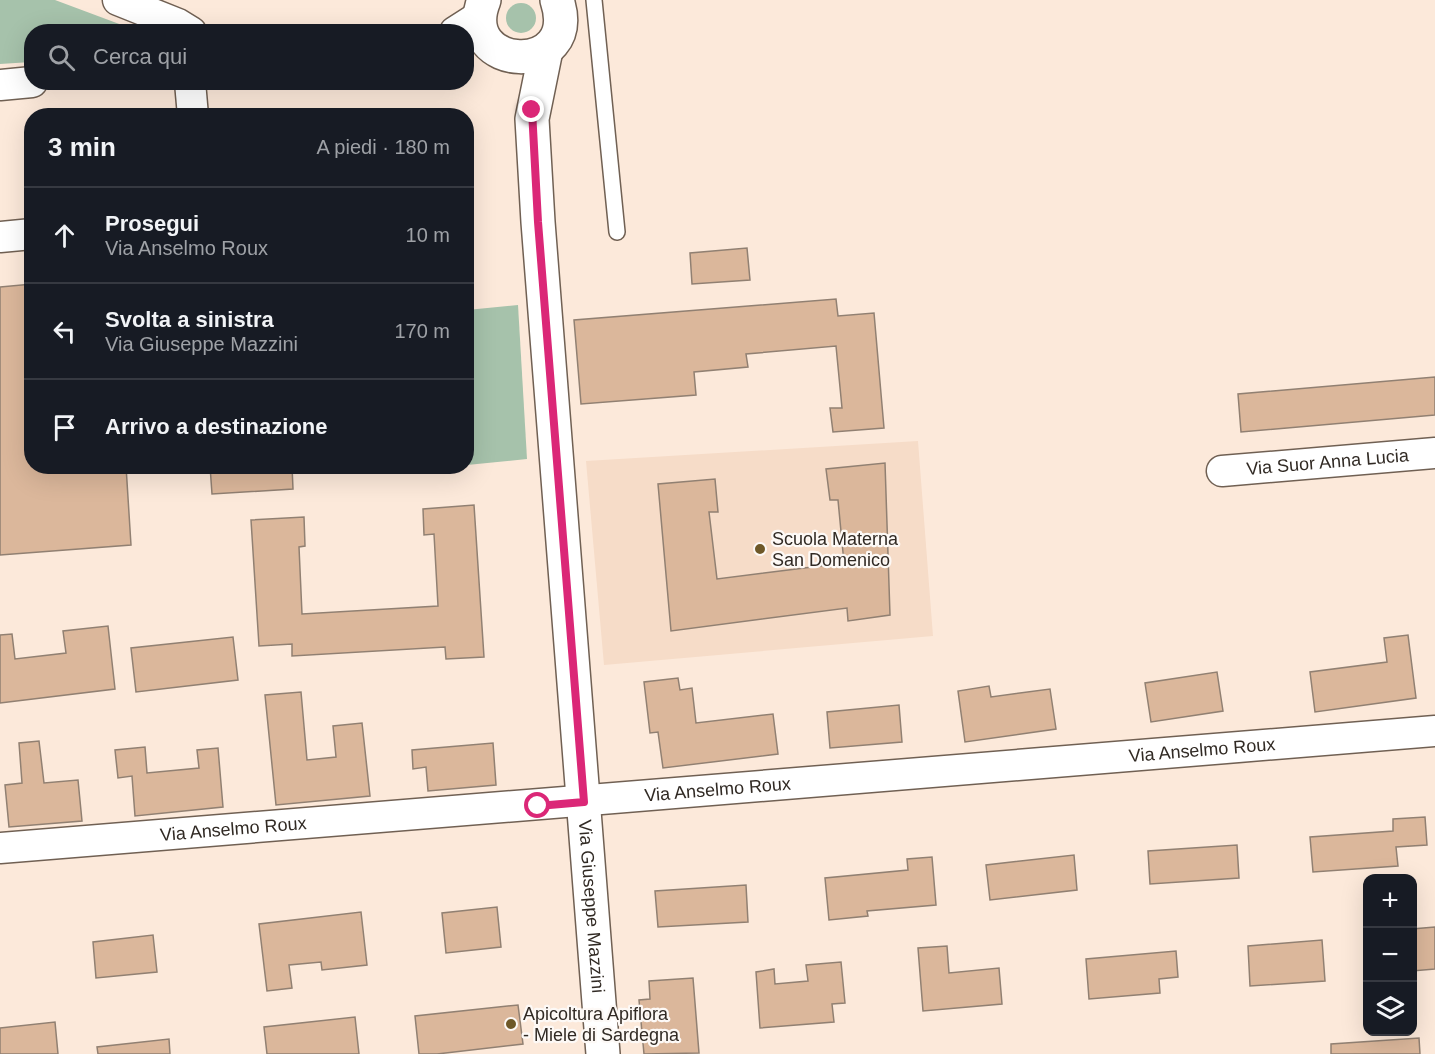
<!DOCTYPE html>
<html lang="it">
<meta charset="utf-8">
<style>
:root{--surface:#171b24;--page:#242831;--text:#f1f3f6;--muted:#9ea1a6;--line:#363941}
body{margin:0;font-family:Arial,sans-serif;background:var(--page);color:var(--text)}
.controls{position:absolute;right:18px;bottom:18px;display:grid;overflow:hidden;border-radius:12px;box-shadow:0 6px 24px #0002}
.controls button{width:54px;height:54px;display:grid;place-items:center;padding:0;border:0;border-bottom:2px solid var(--line);background:var(--surface);color:var(--text);font:30px sans-serif}
.stop{position:absolute;width:18px;height:18px;margin:-14px;border:4px solid #db2777;border-radius:50%;background:#fff}
.stop.end{background:#db2777;border-color:#fff;box-shadow:0 2px 6px #0008}
.list{margin:0;padding:0;list-style:none}
h2{display:flex;justify-content:space-between;align-items:center;height:78px;margin:0;padding:0 24px;font-size:26px}
h2 small{font-size:20px;font-weight:400;color:var(--muted)}
.list li{display:grid;grid-template-columns:39px 1fr auto;gap:18px;align-items:center;box-sizing:border-box;height:96px;padding:0 24px;border-top:2px solid var(--line)}
.list b{display:block;font-size:22px;white-space:nowrap}
.list p{margin:0;font-size:20px;white-space:nowrap;color:var(--muted)}
.list em{font-size:20px;font-style:normal;color:var(--muted)}
.icon{flex:none;width:33px;height:33px;fill:none;stroke:currentColor;stroke-width:2;stroke-linecap:round;stroke-linejoin:round}
.map{position:relative;flex:none;width:1435px;height:1054px;overflow:hidden}
.search{position:absolute;background:var(--surface);box-shadow:0 6px 24px #0002;left:24px;top:24px;width:450px;height:66px;display:flex;align-items:center;gap:15px;box-sizing:border-box;padding:0 21px;border-radius:24px;color:var(--muted);font-size:22px}
.panel{position:absolute;background:var(--surface);box-shadow:0 6px 24px #0002;left:24px;top:108px;width:450px;height:366px;border-radius:24px}
.map>svg:first-child{display:block}
.built{fill:#f6dcc8}
.green{fill:#a6c2ab}
.building{fill:#dbb79b;stroke:#918072;stroke-width:1.5}
.lines{fill:none;stroke-linecap:round;stroke-linejoin:round}
.service-casing{stroke:#706053;stroke-width:18}
.minor-casing{stroke:#706053;stroke-width:33}
.tertiary-casing{stroke:#706053;stroke-width:36}
.service{stroke:#fff;stroke-width:15}
.minor{stroke:#fff;stroke-width:30}
.tertiary{stroke:#fff;stroke-width:33}
.route{stroke:#db2777;stroke-width:8}
.poi-dot{fill:#6e5828;stroke:#fdf9f6;stroke-width:2}
.labels{text-anchor:middle;dominant-baseline:central;stroke-width:4.5;stroke-linejoin:round;paint-order:stroke}
.street-label{font-size:18px;fill:#312a24;stroke:#fdf9f6}
.poi-label{font-size:18px;fill:#312a24;stroke:#fdf9f6;text-anchor:start}
</style>
<div class="map">
<svg width="1435" height="1054" viewBox="0 0 1435 1054">
<rect width="100%" height="100%" fill="#fce9da"/>
<!-- built -->
<path class="built" d="M918,441L933,636L604,665L586,461Z"/>
<!-- green -->
<g class="green">
<path d="M0,0H55L138,31L32,32L31,62L0,64Z"/>
<circle cx="521" cy="18" r="15"/>
<path d="M518,305L527,459L467,465V310Z"/>
<path d="M377,467V466L450,467L378,474Z"/>
</g>
<!-- building -->
<g class="building">
<path d="M747,248L750,280L692,284L690,253Z"/>
<path d="M32,284V466H126L131,545L0,555V287Z"/>
<path d="M836,299L838,316L874,313L884,428L833,432L830,408H842L836,346L746,354L748,367L694,372L696,395L581,404L574,320Z"/>
<path d="M1435,377V415L1241,432L1238,394Z"/>
<path d="M885,463L890,615L848,621L847,608L671,631L658,484L715,479L718,512H709L717,579L844,563L838,500H830L826,469Z"/>
<path d="M210,466H292L293,489L212,494Z"/>
<path d="M474,505L484,657L446,659L445,647L292,656V644L259,646L251,520L304,517L305,546L299,547L302,614L438,606L434,534L424,535L423,509Z"/>
<path d="M108,626L115,689L0,703V635L12,634L15,659L66,653L63,631Z"/>
<path d="M1408,635L1416,698L1315,712L1310,672L1387,662L1384,638Z"/>
<path d="M233,637L238,680L136,692L131,648Z"/>
<path d="M1217,672L1223,711L1151,722L1145,683Z"/>
<path d="M678,678L680,690L692,688L696,723L773,714L778,754L663,768L658,732L650,733L644,682Z"/>
<path d="M989,686L991,697L1050,689L1056,729L965,742L958,691Z"/>
<path d="M301,692L307,760L336,757L333,726L362,723L370,796L276,805L265,695Z"/>
<path d="M899,705L902,742L830,748L827,712Z"/>
<path d="M39,741L44,783L78,780L82,821L9,827L5,785L22,783L19,743Z"/>
<path d="M493,743L496,785L428,791L426,767L413,769L412,750Z"/>
<path d="M145,747L147,773L199,768L197,750L218,748L223,807L135,816L132,776L118,778L115,750Z"/>
<path d="M1425,817L1427,845L1396,847L1398,866L1313,872L1310,837L1393,831V819Z"/>
<path d="M1237,845L1239,878L1150,884L1148,851Z"/>
<path d="M1074,855L1077,890L990,900L986,865Z"/>
<path d="M932,857L936,905L867,911L868,916L829,920L825,878L908,870L907,859Z"/>
<path d="M746,885L748,922L658,927L655,891Z"/>
<path d="M497,907L501,947L446,953L442,913Z"/>
<path d="M361,912L367,965L322,970L321,962L289,965L292,988L267,991L259,924Z"/>
<path d="M1435,927V969L1412,971V929Z"/>
<path d="M153,935L157,972L96,978L93,942Z"/>
<path d="M1322,940L1325,981L1250,986L1248,946Z"/>
<path d="M947,946L949,973L999,968L1002,1004L923,1011L918,948Z"/>
<path d="M1176,951L1178,977L1159,979L1160,993L1089,999L1086,959Z"/>
<path d="M841,962L845,1003L832,1004L834,1022L760,1028L756,972L774,969L775,984L808,981L806,965Z"/>
<path d="M693,978L699,1053L644,1054L639,1000L650,999L649,981Z"/>
<path d="M518,1005L523,1044L437,1054H419L415,1016Z"/>
<path d="M355,1017L359,1054H267L264,1027Z"/>
<path d="M55,1022L58,1054H0V1028Z"/>
<path d="M1419,1038L1420,1054H1331V1044Z"/>
<path d="M169,1039L170,1054H98L97,1047Z"/>
</g>
<g class="lines">
<!-- service casing -->
<g class="service-casing">
<path id="service" d="M594,0L617,232"/>
</g>
<!-- minor casing -->
<g class="minor-casing">
<g id="minor">
<path d="M118,0L178,24L191,32"/>
<path d="M455,32L480,16"/>
<path d="M190,82L193,116"/>
<path d="M0,85L32,82"/>
<path d="M0,237L32,234"/>
<path id="s1" d="M1222,471L1435,453"/>
<path id="s2" d="M0,848L1435,731"/>
</g>
</g>
<!-- tertiary casing -->
<g class="tertiary-casing">
<g id="tertiary">
<path d="M484,0C455,72 583,79 557,0"/>
<path id="s3" d="M546,50L532,119L538,222L603,1054"/>
</g>
</g>
<!-- service -->
<use href="#service" class="service"/>
<!-- minor -->
<use href="#minor" class="minor"/>
<!-- tertiary -->
<use href="#tertiary" class="tertiary"/>
</g>
<g class="lines">
<!-- route -->
<path class="route" d="M532,110L538,222L584,802L538,806"/>
</g>
<!-- markers -->
<g class="poi-dot">
<circle cx="760" cy="549" r="6"/>
<circle cx="511" cy="1024" r="6"/>
</g>
<g class="labels">
<!-- street labels -->
<g class="street-label">
<text stroke="none"><textPath href="#s1" startOffset="106">Via Suor Anna Lucia</textPath></text>
<text stroke="none"><textPath href="#s2" startOffset="1206">Via Anselmo Roux</textPath></text>
<text stroke="none"><textPath href="#s2" startOffset="720">Via Anselmo Roux</textPath></text>
<text stroke="none"><textPath href="#s2" startOffset="234">Via Anselmo Roux</textPath></text>
<text stroke="none"><textPath href="#s3" startOffset="860">Via Giuseppe Mazzini</textPath></text>
</g>
<!-- poi labels -->
<g class="poi-label">
<text x="772" y="539">Scuola Materna<tspan x="772" dy="21">San Domenico</tspan></text>
<text x="523" y="1014">Apicoltura Apiflora<tspan x="523" dy="21">- Miele di Sardegna</tspan></text>
</g>
</g>
</svg>
<div class="controls">
<button>+</button>
<button>−</button>
<button><svg class="icon" aria-label="layers" viewBox="0 0 24 24"><path d="M12 4l9 5-9 5-9-5zM3 14l9 5 9-5"/></svg></button>
</div>
<div class="stop" style="left:538px;top:806px"></div>
<div class="stop end" style="left:532px;top:110px"></div>
<div class="search"><svg class="icon" aria-label="search" viewBox="0 0 24 24"><circle cx="10" cy="10" r="6"/><path d="M15 15l6 6"/></svg>Cerca qui</div>
<section class="panel">
<h2>3 min<small>A piedi · 180 m</small></h2>
<ul class="list">
<li><svg class="icon" aria-label="ahead" viewBox="0 0 24 24"><path d="M12 20V5M6 11l6-6 6 6"/></svg><div><b>Prosegui</b><p>Via Anselmo Roux</p></div><em>10 m</em></li>
<li><svg class="icon" aria-label="left" viewBox="0 0 24 24"><path d="M17 20v-9H6M10 6l-5 5 5 5"/></svg><div><b>Svolta a sinistra</b><p>Via Giuseppe Mazzini</p></div><em>170 m</em></li>
<li><svg class="icon" aria-label="arrive" viewBox="0 0 24 24"><path d="M6 21V4h12l-3 4 3 4H6"/></svg><div><b>Arrivo a destinazione</b></div></li>
</ul>
</section>
</div>
